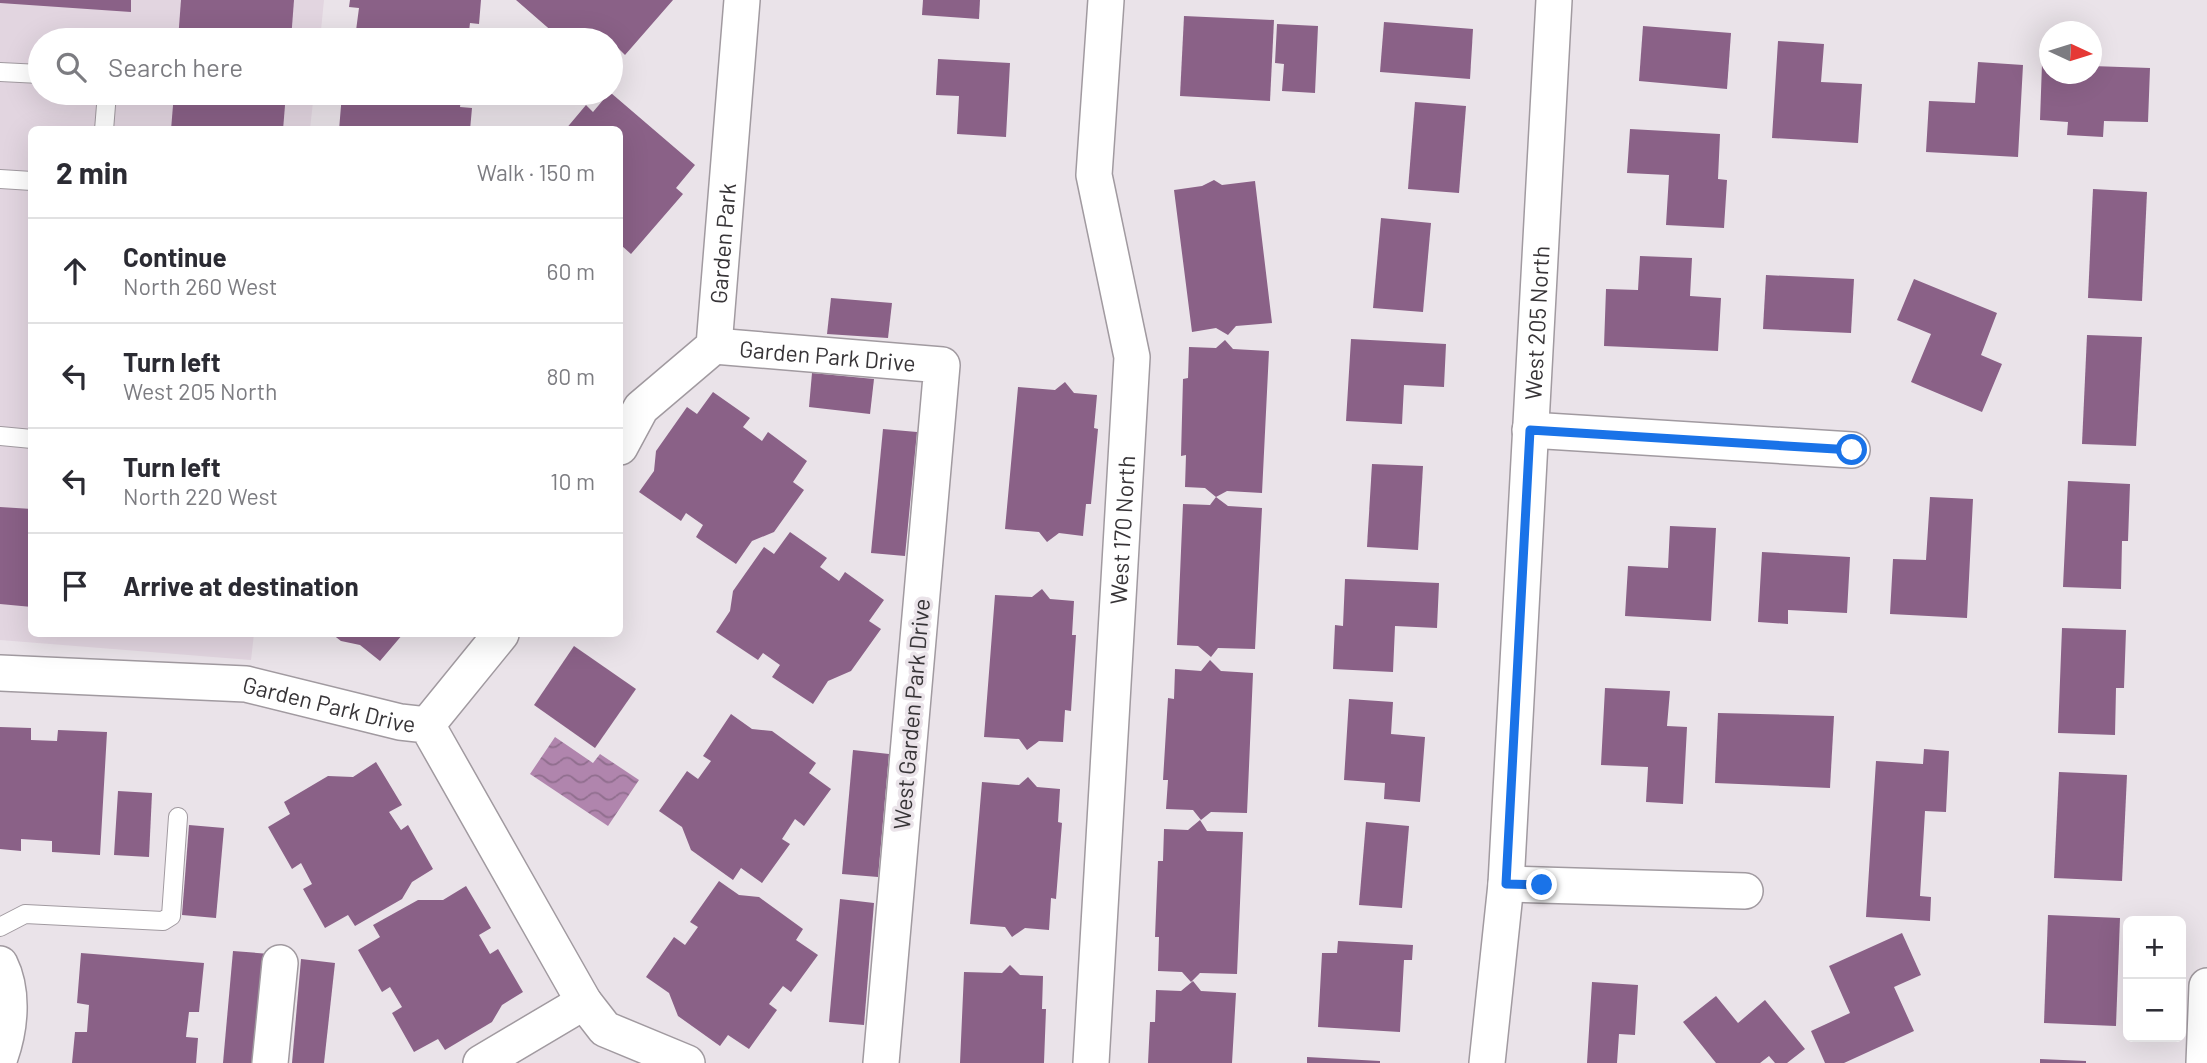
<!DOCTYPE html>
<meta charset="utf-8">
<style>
:root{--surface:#fff;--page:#f2f2f3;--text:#2b2b33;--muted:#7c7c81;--line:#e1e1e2}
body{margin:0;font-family:Barlow,sans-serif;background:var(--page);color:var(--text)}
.controls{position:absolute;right:21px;bottom:21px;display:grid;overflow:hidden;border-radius:10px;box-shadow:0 7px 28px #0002}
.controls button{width:63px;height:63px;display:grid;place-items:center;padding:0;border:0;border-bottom:2px solid var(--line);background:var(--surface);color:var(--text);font:35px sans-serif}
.compass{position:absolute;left:2039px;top:21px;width:63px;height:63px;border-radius:50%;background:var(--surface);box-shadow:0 7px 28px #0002;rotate:94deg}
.stop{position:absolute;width:21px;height:21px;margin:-16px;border:5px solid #1a73e8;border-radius:50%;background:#fff}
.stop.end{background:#1a73e8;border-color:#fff;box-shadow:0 2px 7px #0008}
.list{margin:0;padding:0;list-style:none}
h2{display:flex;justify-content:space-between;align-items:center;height:91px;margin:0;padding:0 28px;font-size:30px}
h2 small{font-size:23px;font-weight:400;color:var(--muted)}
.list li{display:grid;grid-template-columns:46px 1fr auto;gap:21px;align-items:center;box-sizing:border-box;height:105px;padding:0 28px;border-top:2px solid var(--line)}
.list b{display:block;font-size:26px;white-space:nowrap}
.list p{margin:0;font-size:23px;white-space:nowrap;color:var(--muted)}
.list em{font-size:23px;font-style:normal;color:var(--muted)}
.icon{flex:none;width:38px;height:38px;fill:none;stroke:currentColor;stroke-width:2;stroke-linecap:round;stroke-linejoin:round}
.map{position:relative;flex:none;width:2207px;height:1063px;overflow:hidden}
.search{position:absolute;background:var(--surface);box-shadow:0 7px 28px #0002;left:28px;top:28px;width:595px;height:77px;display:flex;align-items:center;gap:18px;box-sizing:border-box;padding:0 24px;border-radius:38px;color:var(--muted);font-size:26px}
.panel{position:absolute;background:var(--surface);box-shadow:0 7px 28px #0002;left:28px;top:126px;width:595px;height:511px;border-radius:10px}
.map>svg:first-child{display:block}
.built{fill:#e2d5e0}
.water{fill:url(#water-waves)}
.building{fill:#8a6187}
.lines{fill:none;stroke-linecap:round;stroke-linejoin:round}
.service-casing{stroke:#a19aa0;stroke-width:20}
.minor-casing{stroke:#a19aa0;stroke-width:38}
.service{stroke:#fff;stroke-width:18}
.minor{stroke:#fff;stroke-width:35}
.route{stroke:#1a73e8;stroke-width:9}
.labels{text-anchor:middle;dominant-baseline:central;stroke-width:7;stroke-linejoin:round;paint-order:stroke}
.street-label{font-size:23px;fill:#373437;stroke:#eae3e9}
</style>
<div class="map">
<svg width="2207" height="1063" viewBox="0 0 2207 1063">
<defs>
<pattern id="water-waves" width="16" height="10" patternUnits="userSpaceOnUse" patternTransform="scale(1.75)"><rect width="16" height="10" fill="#b085ad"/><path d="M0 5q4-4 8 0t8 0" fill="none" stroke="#906e8e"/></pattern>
</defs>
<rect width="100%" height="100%" fill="#eae3e9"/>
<!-- built -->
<path class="built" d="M0,0H324L320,40H40V93H314L310,129L32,130V634H254L251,660L0,640Z"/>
<!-- water -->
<path class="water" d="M555,737L593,763L600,754L639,780L608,826L530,774Z"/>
<!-- building -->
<g class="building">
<path d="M0,0H131V12L0,3Z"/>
<path d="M181,0H294L291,40H178Z"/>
<path d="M350,0H481L479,24L470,23L468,40H381L355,38L359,8L349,7Z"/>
<path d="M516,0H673L625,55L617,47L611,54V40H562Z"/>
<path d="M923,0H980L979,19L922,15Z"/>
<path d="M1184,16L1274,20L1270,101L1180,96Z"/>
<path d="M1384,22L1473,29L1470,79L1380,72Z"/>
<path d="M1277,24L1318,26L1315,93L1282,91L1284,64L1275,63Z"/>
<path d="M1643,26L1731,33L1727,89L1639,81Z"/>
<path d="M1778,41L1824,44L1821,82L1862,84L1858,143L1772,138Z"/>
<path d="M938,59L1010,63L1006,137L957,134L959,96L936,95Z"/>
<path d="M1978,62L2023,65L2018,157L1926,152L1929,101L1975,103Z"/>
<path d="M2042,64H2049V74H2092V66L2150,68L2148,122L2104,121L2103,137L2067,135L2068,122L2040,120Z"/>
<path d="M174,93H286L283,130H171Z"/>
<path d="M354,93H462L460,107L472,108L470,130H339L342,94L354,95Z"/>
<path d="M609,93H611L695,165L676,188L683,194L631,254L622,246L620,250V130H565L586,105L593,112Z"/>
<path d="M1415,102L1466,106L1459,193L1408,189Z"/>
<path d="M1630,129L1720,134L1718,179L1727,180L1724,228L1666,225L1669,175L1627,173Z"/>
<path d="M1214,180L1222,185L1255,181L1272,323L1236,326L1228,335L1216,328L1192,332L1174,190L1202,186Z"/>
<path d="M2093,189L2147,192L2142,301L2088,298Z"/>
<path d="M1381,218L1431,223L1423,312L1373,308Z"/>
<path d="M1640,256L1692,258L1690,296L1721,298L1718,351L1604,346L1606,289L1638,290Z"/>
<path d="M1766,275L1854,279L1851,333L1763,329Z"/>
<path d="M1914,279L1997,313L1981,355L2002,364L1982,412L1911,382L1931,334L1897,320Z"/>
<path d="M831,298L892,303L888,338L827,334Z"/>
<path d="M2087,335L2142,337L2136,446L2082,444Z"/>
<path d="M1351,339L1446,344L1444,387L1404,385L1402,424L1346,421Z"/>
<path d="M1225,340L1233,349L1269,351L1262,493L1227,491L1216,497L1205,488L1185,487L1186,455L1181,456L1183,379L1188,378L1189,347L1216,348Z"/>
<path d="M812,373L874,379L870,414L809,407Z"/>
<path d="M1065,382L1074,393L1097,395L1094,428L1098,429L1091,504H1086L1083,536L1059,533L1047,542L1039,532L1005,529L1018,387L1055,390Z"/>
<path d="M713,392L750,418L743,427L762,441L768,432L807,461L793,482L804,490L774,532L752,541L736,564L696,537L703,525L686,513L681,521L639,492L654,471L656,451L687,407L697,414Z"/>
<path d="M883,429L917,432L905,556L871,553Z"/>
<path d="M1372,464L1423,466L1418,550L1367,547Z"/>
<path d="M2068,481L2130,484L2128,541H2122L2121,589L2063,587Z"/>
<path d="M1216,497L1228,506L1262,508L1255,649L1218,648L1211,657L1198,646L1177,645L1183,504L1210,505Z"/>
<path d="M1930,497L1973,499L1967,618L1890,614L1893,559L1926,560Z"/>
<path d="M0,507L32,509V607L0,604Z"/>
<path d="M1670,526L1716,528L1711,621L1625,616L1628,566L1668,568Z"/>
<path d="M790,532L827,558L820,567L839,581L845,572L884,600L869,621L881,629L851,671L828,681L813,704L772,677L780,665L763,653L758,660L716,632L730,611L733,591L764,547L774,554Z"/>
<path d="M1762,552L1850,557L1847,613L1788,610V624L1758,622Z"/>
<path d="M1345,579L1439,583L1437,628L1395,626L1393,672L1333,669L1335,625L1343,626Z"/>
<path d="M1042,589L1050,599L1074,601L1072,635H1076L1071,711L1065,710L1063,742L1039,741L1027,750L1019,739L984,737L995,595L1032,597Z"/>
<path d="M2062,628L2126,630L2124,688H2116L2115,735L2058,733Z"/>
<path d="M332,634H403L380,661L360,645L341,641Z"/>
<path d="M574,646L636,689L595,748L534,705Z"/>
<path d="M1210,660L1221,671L1253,673L1247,813L1211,812L1201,820L1193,810L1166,809L1168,780H1163L1168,698L1174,699L1175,669L1201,671Z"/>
<path d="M1605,688L1670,691L1667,726L1687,727L1683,804L1646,802L1648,767L1601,765Z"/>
<path d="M1349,699L1393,702L1391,734L1425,737L1420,802L1384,799L1385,783L1344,780Z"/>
<path d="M1718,713L1834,716L1830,788L1715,783Z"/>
<path d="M731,714L752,729L772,731L816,763L809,773L831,789L804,826L795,819L782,839L790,844L762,883L741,868L733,880L691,850L682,827L659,811L687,771L698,779L711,761L703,756Z"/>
<path d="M0,727L31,728V740L57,741L58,730L107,732L100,855L52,852V841L21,839V851L0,849Z"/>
<path d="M1924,749L1949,751L1946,812L1925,811L1920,896L1931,897L1930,921L1866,917L1876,761L1923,764Z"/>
<path d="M853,750L889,754L878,877L842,874Z"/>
<path d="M376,762L402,805L389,812L401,830L408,825L433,869L412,882L402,899L355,926L348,915L325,928L303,889L312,884L301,863L292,869L268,827L290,814L284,802L328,776L353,777Z"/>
<path d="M2059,772L2127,775L2122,881L2054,878Z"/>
<path d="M1028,777L1037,787L1060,789L1058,822L1062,823L1056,899L1051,898L1049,930L1025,928L1012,937L1005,927L970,924L982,782L1019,785Z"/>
<path d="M118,791L152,793L149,857L114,855Z"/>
<path d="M1200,820L1207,831L1243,832L1237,974L1200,973L1191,982L1182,972L1158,971L1159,937H1155L1158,861H1163L1164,829L1188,830Z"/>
<path d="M1366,822L1409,826L1402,908L1359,905Z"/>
<path d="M189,825L224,828L216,918L182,915Z"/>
<path d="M719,881L739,895L759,897L803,929L796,940L818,955L791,992L783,986L769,1004L777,1010L749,1049L728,1035L720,1046L678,1016L669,993L646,977L674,937L685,945L698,927L690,922Z"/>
<path d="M466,886L491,928L479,935L490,954L498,949L523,992L502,1005L492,1022L445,1050L438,1039L414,1052L392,1013L402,1007L390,987L382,992L358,950L380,937L373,925L418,900H443Z"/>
<path d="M840,899L874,903L864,1025L829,1022Z"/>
<path d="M2048,915L2120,918L2116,1026L2044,1023Z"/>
<path d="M1902,933L1921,975L1894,987L1914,1031L1844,1063H1825L1811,1031L1850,1013L1829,966Z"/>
<path d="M1338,941L1413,945L1412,960H1404L1400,1032L1318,1027L1322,953H1337Z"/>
<path d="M233,951L270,954L260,1063H223Z"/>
<path d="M81,953L204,963L199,1012H189L186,1037L198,1038L196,1063H72L75,1032H87L89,1005L77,1003Z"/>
<path d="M301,959L335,963L324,1063H292Z"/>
<path d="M1010,965L1020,975L1043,976L1042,1009H1046L1044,1063H960L964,972L1002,973Z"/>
<path d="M1193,981L1201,991L1236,993L1232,1063H1148L1150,1022H1155L1156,990L1181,991Z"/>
<path d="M1592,982L1638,985L1635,1035L1619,1034L1617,1063H1587Z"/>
<path d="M1716,996L1738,1023L1765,1000L1805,1049L1787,1063H1775L1769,1056L1760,1063H1716L1683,1022Z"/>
<path d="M1307,1057L1380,1061V1063H1307Z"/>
<path d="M2040,1059L2086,1061V1063H2040Z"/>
</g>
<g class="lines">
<!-- service casing -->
<g class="service-casing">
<g id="service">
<path d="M0,72L40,74"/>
<path d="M104,130L107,93"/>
<path d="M0,179L32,181"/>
<path d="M0,436L32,439"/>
<path d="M0,927L25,914L163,921L171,916L178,817"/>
</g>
</g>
<!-- minor casing -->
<g class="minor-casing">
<g id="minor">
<path id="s1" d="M714,346L942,365L881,1063"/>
<path d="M1530,430L1852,450"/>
<path id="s2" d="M620,447L641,408L714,346L742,0"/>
<path id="s3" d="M0,673L246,684L400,722L427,725L584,1002L605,1029L687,1063"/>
<path d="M427,725L501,634"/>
<path d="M1506,884L1745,891"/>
<path d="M0,964C14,992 10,1029 0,1057"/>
<path d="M270,1063L280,963"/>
<path d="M481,1063L584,1002"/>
<path id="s4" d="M1091,1063L1132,357L1094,175L1106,0"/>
<path id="s5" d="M1487,1063L1506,884L1554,0"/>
<path d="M2204,1063L2207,986"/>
</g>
</g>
<!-- service -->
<use href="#service" class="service"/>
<!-- minor -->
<use href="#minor" class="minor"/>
</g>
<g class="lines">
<!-- route -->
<path class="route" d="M1542,885L1506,884L1530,430L1852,450"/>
</g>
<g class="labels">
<!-- street labels -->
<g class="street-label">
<text stroke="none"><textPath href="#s2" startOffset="243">Garden Park</textPath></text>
<text stroke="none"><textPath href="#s5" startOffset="742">West 205 North</textPath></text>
<text stroke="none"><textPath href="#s1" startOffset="114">Garden Park Drive</textPath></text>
<text stroke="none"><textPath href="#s4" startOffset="534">West 170 North</textPath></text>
<text stroke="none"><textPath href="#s3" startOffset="332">Garden Park Drive</textPath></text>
<text transform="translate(911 714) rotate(-85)">West Garden Park Drive</text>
</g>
</g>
</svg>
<div class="controls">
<button>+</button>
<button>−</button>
</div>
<svg class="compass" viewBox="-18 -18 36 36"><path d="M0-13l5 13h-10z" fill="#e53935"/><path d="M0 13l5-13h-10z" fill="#7c7c81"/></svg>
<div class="stop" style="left:1852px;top:450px"></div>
<div class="stop end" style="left:1542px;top:885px"></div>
<div class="search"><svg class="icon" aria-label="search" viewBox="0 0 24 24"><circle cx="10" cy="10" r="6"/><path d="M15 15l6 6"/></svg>Search here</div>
<section class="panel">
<h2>2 min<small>Walk · 150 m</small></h2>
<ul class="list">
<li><svg class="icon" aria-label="ahead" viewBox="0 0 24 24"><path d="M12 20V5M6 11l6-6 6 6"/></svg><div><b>Continue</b><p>North 260 West</p></div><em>60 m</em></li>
<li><svg class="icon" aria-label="left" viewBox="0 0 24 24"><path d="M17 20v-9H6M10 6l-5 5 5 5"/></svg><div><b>Turn left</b><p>West 205 North</p></div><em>80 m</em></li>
<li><svg class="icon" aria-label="left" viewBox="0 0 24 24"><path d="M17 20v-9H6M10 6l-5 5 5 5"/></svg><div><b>Turn left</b><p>North 220 West</p></div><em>10 m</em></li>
<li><svg class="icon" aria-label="arrive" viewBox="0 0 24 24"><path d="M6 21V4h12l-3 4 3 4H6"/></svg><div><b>Arrive at destination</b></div></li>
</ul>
</section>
</div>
